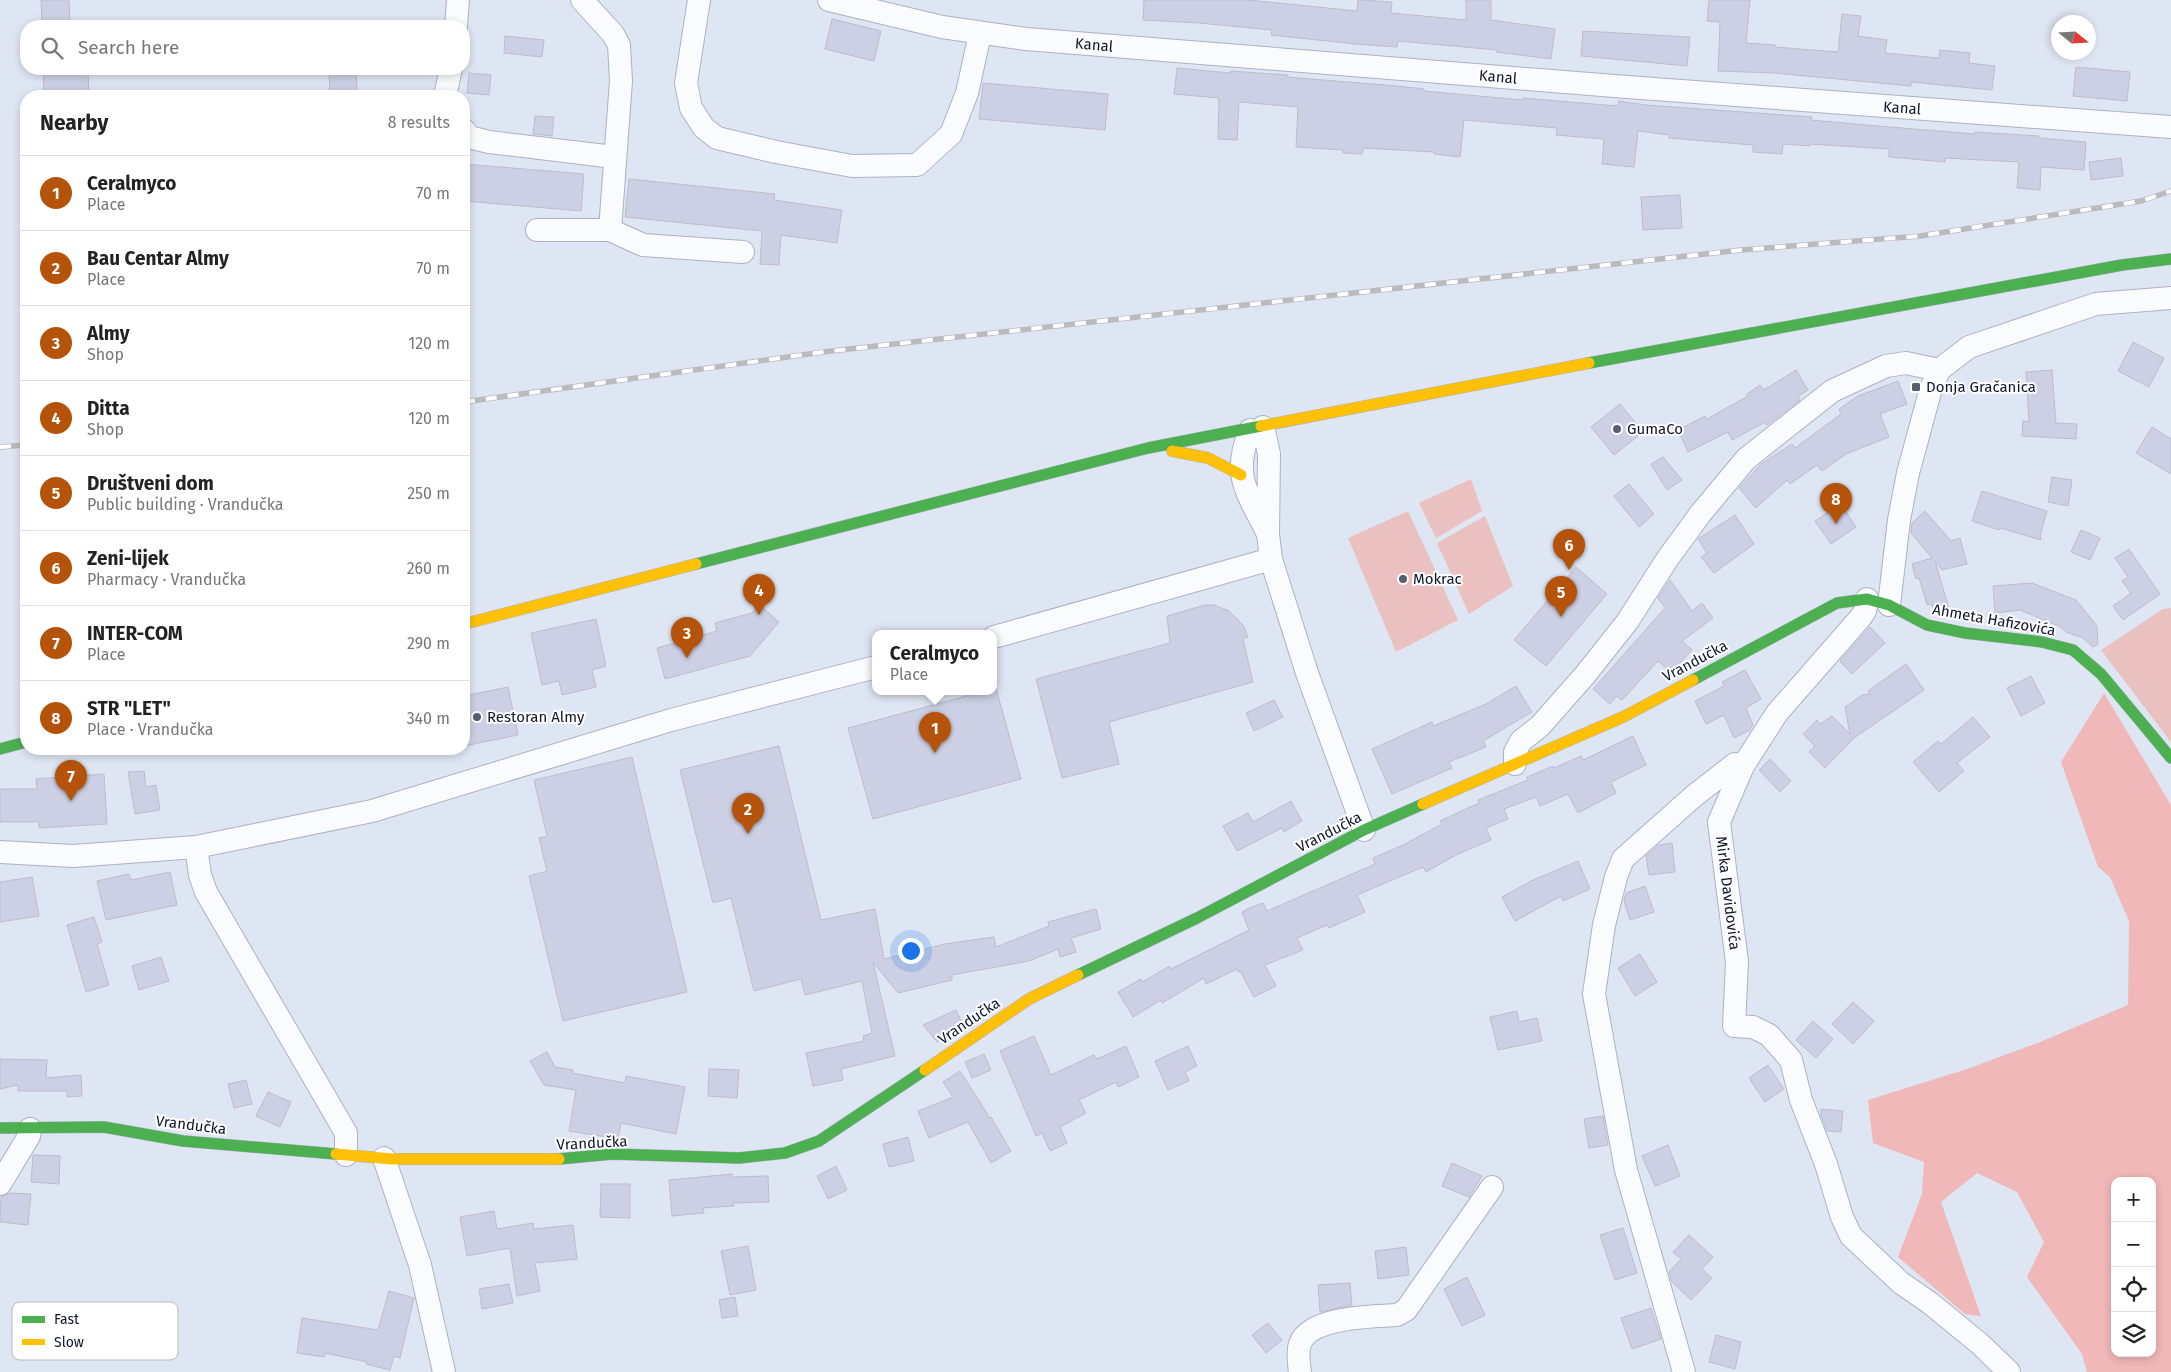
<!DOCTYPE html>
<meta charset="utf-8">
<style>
:root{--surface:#fff;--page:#f6f6f6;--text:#222;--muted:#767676;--line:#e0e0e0;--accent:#b45309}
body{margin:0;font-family:"Fira Sans",sans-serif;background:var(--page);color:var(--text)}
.controls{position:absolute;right:15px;bottom:15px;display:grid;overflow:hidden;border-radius:10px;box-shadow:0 2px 8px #0003}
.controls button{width:45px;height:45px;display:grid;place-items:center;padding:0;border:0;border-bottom:1px solid var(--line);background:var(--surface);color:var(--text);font:25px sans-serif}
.compass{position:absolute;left:2051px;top:15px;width:45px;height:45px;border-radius:50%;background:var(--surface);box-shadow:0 2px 8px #0003;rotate:108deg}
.you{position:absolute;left:910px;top:950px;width:18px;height:18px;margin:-12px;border:4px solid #fff;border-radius:50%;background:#1a73e8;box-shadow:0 0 0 8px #1a73e833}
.badge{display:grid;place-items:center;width:32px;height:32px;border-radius:50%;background:var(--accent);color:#fff;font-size:16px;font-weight:700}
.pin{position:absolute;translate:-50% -41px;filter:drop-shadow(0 1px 2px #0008)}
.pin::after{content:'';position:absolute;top:26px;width:18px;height:15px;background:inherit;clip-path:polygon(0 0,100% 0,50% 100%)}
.popup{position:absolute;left:872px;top:630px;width:125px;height:65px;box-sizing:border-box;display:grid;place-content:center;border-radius:10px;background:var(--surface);filter:drop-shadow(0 1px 4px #0005);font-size:16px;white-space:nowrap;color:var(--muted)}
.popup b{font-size:19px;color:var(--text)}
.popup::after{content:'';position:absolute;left:50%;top:100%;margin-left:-10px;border:10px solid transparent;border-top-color:var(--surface)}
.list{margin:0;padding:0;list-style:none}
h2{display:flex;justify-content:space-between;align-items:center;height:65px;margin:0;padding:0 20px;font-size:21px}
h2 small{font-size:16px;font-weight:400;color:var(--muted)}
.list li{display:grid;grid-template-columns:32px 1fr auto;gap:15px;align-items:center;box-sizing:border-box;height:75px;padding:0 20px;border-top:1px solid var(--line)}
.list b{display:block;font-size:19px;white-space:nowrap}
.list p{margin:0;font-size:16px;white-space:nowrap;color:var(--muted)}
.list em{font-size:16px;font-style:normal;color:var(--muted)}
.icon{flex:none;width:28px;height:28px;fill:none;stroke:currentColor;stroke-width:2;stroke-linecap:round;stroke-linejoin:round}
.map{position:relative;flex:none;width:2171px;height:1372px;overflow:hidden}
.search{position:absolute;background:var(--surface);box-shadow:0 2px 8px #0003;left:20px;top:20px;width:450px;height:55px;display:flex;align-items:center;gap:12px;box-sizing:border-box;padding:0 18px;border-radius:20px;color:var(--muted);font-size:19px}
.panel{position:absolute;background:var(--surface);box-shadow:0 2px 8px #0003;left:20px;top:90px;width:450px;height:665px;border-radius:20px}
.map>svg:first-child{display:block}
.green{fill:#eac0c1}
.forest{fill:#f0b8b8;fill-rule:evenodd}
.building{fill:#cdcfe4;stroke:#bbbdcf}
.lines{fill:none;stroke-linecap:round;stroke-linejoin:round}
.street-casing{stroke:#abb2c3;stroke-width:24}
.fast-casing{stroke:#abb2c3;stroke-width:12}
.slow-casing{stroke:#abb2c3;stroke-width:12}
.street{stroke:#fafbfd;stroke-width:22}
.fast{stroke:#4caf50;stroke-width:11}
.slow{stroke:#ffc107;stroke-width:11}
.rail-casing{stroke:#b9bbbf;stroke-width:5.5}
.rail{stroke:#fff;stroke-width:4;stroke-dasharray:11;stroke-linecap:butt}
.poi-dot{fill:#565e71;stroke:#fff;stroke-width:2}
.labels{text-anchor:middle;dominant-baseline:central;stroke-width:4;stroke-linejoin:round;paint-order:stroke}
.street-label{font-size:15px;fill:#0d152b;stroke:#fff}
.poi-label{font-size:15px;fill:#0d152b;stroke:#fff;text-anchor:start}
.key{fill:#fff;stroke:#b6b9bf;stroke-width:1}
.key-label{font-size:14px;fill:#0d152b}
</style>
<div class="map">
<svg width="2171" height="1372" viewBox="0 0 2171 1372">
<rect width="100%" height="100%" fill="#dfe6f3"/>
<!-- green -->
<g class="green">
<path d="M1471,479L1482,511L1436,538L1419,503Z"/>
<path d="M1408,511L1458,620L1396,652L1348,538Z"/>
<path d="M1485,516L1513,586L1469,614L1437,543Z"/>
<path d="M2171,608V742L2101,650L2163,609Z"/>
</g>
<!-- forest -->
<path class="forest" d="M2104,693L2171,805V1372H2087L2082,1354L2027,1277L2044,1242L2017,1192L1977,1173L1941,1202L1981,1316L1965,1314L1898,1257L1922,1194L1924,1162L1873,1143L1868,1100L1967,1069L2040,1042L2128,1005L2129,921L2110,877L2098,867L2061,762ZM2115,1181H2152V1353H2115Z"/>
<!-- building -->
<g class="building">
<path d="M41,0H69L70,26H42Z"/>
<path d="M1144,0H1249L1357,11L1358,0H1362L1392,2L1391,13L1466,20V0H1491V20L1555,29L1551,59L1496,52L1497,50L1398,41L1397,47L1355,44L1271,35L1272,30L1199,23L1143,20Z"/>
<path d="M1709,0H1750L1746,43L1775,45V47L1838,52L1842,14L1861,16L1858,36L1887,40L1885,53L1939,58L1940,50L1970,53L1969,63L1995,66L1992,90L1911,82V86L1774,73L1718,71L1720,22L1707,21Z"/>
<path d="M832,19L881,31L874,61L825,49Z"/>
<path d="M1583,31L1690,37L1687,66L1581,56Z"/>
<path d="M505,36L544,40L542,57L504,53Z"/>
<path d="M2076,67L2130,72L2127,101L2073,96Z"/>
<path d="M1177,68L1230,73L1231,71L1288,75L1287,77L1397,86L1424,89V91L1523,100V98L1618,106L1619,101L1646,105L1812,117L1811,120L1866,125L1975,134V132L2039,136V138L2086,142L2084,170L2041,167L2040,190L2017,188L2019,162L1945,158V162L1889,157V149L1810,144V146L1783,144L1782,154L1753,152V145L1669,138V135L1638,131L1634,167L1602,164L1604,139L1556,135L1557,128L1464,120L1460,157L1434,154V152L1363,148L1362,154L1343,153V150L1296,147L1298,107L1239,102L1237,140L1218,139L1219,98L1174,94Z"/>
<path d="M43,69H88L89,96H44Z"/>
<path d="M329,69H356L357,93L330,95Z"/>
<path d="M469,73L491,75L489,95L467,93Z"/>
<path d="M983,83L1108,94L1105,130L979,119Z"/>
<path d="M535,116L554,117L552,136L533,134Z"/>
<path d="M2121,158L2123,176L2091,180L2089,162Z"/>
<path d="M464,164L584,174L581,211L464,201Z"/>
<path d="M629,179L775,194L774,200L842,210L837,243L781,235L779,265L760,264L762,231L625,217Z"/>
<path d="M1680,195L1682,228L1643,230L1641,197Z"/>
<path d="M2133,342L2164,358L2149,387L2118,371Z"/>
<path d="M1796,370L1808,390L1798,396L1800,400L1775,419L1767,425L1765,422L1732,440L1728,432L1688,452L1678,430L1705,416L1707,419L1748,396L1747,394L1760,385L1764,390Z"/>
<path d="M2052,370L2056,423L2077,424L2076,439L2022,436L2023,421L2029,422L2026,372Z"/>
<path d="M1898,381L1907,404L1880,414L1889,437L1846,454L1822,471L1817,465L1790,484L1787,480L1756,508L1739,488L1761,464L1792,444L1795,448L1841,414L1839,409L1858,396Z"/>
<path d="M1620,404L1643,432L1614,455L1591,427Z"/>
<path d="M2152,427L2171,439V474L2136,453Z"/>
<path d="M1663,457L1682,480L1667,490L1651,464Z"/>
<path d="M2052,477L2072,480L2068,506L2048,502Z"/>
<path d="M1629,484L1654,514L1639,527L1614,496Z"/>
<path d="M1982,491L2047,511L2040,536L2041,540L2000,528L1999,530L1972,521Z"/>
<path d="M1841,504L1856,527L1831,544L1815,521Z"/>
<path d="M1925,511L1951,541L1960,538L1967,564L1942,570L1935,561L1950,612L1945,613L1934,610L1931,604L1927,605L1919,578L1916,579L1912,564L1932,558L1911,533L1912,523Z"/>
<path d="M1735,515L1754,544L1714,573L1701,557L1707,553L1698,539Z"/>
<path d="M2081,530L2100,538L2090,560L2071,552Z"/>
<path d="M2129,549L2160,594L2123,620L2113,606L2131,593L2122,581L2128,577L2115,558Z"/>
<path d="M1576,567L1607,594L1546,666L1514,640Z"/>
<path d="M1670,580L1692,611L1702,603L1713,618L1682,641L1692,650L1671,673L1658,661L1623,699L1621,700L1617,696L1610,704L1593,689L1665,608L1658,598Z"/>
<path d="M2032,583L2076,600L2097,626L2098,644L2093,647L2083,638L2066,632L2061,627L2020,610L1995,613L1993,586Z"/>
<path d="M759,604L779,622L750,656L665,679L657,648L717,631L715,623L752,613Z"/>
<path d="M1205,605H1214L1229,611L1243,625L1248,637L1243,639L1253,682L1109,722L1119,764L1062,778L1036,679L1170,643L1167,616Z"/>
<path d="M596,619L606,666L592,670L596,687L562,695L559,681L542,685L531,633Z"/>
<path d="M1870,627L1885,643L1852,674L1840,661Z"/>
<path d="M1906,664L1924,690L1854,738L1825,768L1809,752L1815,746L1803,734L1817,720L1820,724L1832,716L1850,734L1845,707L1862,695L1870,694L1868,691Z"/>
<path d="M1745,670L1761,699L1746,708L1753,725L1750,730L1734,738L1724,715L1706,724L1695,701L1724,686L1722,682Z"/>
<path d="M2031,676L2045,703L2021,716L2007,688Z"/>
<path d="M1516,686L1532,712L1483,741L1486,747L1449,762L1452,768L1392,794L1372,749L1432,722L1433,726L1486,704Z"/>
<path d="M508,687L518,735L464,746V696Z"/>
<path d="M994,688H996L1021,779L873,819L848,728L981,692H994Z"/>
<path d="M1274,700L1283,717L1254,731L1246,713Z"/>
<path d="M1973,717L1990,737L1957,763L1964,771L1939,792L1913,762L1938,741L1941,744Z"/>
<path d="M1633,736L1646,765L1611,782L1616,793L1578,813L1568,794L1540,806L1536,797L1504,809L1508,819L1486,828L1491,840L1456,855L1426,872L1423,867L1357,895L1365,912L1329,928L1327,925L1297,938L1303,950L1265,965L1276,986L1254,997L1240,971L1238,972L1237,969L1206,984L1204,978L1162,1003L1161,1000L1133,1017L1118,992L1141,979L1142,982L1170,966L1171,969L1249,930L1242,912L1247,909L1263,903L1267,911L1375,864L1373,858L1403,845L1442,824L1440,821L1479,803L1478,800L1528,780L1527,777L1553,766L1554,768L1581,756L1583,760Z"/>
<path d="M779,746L821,920L875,909L884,959L945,944L994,937L996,947L1049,926L1048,922L1096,909L1101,929L1071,938L1076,952L1060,957L1058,949L1029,961L952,975V980L898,993L873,962L895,1056L841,1069L843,1080L813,1086L806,1053L864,1041L863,1036L872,1033L862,981L805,995L801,979L754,991L731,898L713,903L680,770Z"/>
<path d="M632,757L687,992L563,1021L529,876L547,871L539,838L547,836L534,780Z"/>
<path d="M1770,759L1791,781L1780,792L1759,770Z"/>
<path d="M144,771L146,787L156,785L160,810L135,814L128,772Z"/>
<path d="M104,774L107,824L39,828V822H0V789H37L36,779Z"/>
<path d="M1291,801L1302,821L1284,832L1282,828L1237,851L1223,826L1248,813L1253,822Z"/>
<path d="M1672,843L1675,872L1649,875L1646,856L1659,845Z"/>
<path d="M1578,861L1590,889L1563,901L1561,896L1515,921L1502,897L1531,881Z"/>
<path d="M170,872L177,905L106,920L97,881L129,874L131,880Z"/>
<path d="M32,877L39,916L0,922V882Z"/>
<path d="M1645,886L1654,912L1630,920L1624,901L1626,893Z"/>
<path d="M94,917L102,942L97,944L109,985L86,992L67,925Z"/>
<path d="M1640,954L1657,982L1635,996L1618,968Z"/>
<path d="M161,957L169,981L139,990L132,966Z"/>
<path d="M1853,1002L1874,1021L1853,1044L1832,1024Z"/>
<path d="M956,1010L963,1025L937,1042L923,1025Z"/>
<path d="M1517,1011L1519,1022L1537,1018L1542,1041L1498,1050L1490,1017Z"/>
<path d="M1813,1021L1833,1039L1816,1058L1796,1040Z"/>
<path d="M1034,1036L1051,1075L1094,1055L1097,1059L1126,1046L1139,1077L1118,1087L1116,1082L1079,1100L1086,1113L1060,1127L1067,1143L1050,1151L1042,1133L1036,1136L1000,1051Z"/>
<path d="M1188,1046L1197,1066L1185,1072L1189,1081L1168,1090L1155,1061Z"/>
<path d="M547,1052L555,1067L573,1070L572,1073L625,1083L626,1076L685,1087L676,1134L621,1123L618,1139L569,1131L576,1090L544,1085L530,1061Z"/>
<path d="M984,1054L991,1070L972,1078L965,1062Z"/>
<path d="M0,1059L47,1060L46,1078L81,1075L82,1096L67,1097V1091H18V1085L0,1089Z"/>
<path d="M1768,1065L1784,1089L1765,1102L1749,1078Z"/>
<path d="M709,1069L739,1070L737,1098L708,1096Z"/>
<path d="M960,1071L990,1118L991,1117L1011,1151L991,1163L968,1122L929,1138L918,1111L953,1097L943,1082Z"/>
<path d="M246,1080L252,1104L234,1108L228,1084Z"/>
<path d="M268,1092L291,1102L280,1127L256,1116Z"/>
<path d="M1821,1109L1843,1111L1841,1132L1827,1131L1821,1115Z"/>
<path d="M1603,1116L1608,1145L1589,1148L1584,1119Z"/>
<path d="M908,1137L914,1161L889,1167L883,1144Z"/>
<path d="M1668,1145L1680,1176L1655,1186L1642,1156Z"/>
<path d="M33,1155L60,1156L59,1184L31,1182Z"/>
<path d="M1452,1163L1482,1176L1469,1197L1442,1186Z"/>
<path d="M836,1166L847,1190L828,1199L817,1176Z"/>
<path d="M732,1174V1177L768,1176L769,1202L733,1203L734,1206L703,1208L704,1213L672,1216L669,1180Z"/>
<path d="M601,1184H630V1218L600,1217Z"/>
<path d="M9,1193L31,1194L28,1225L0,1222L1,1197Z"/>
<path d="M494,1211L497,1229L533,1223L534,1229L573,1225L577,1259L535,1263L540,1291L517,1296L510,1248L467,1256L460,1217Z"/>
<path d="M1623,1228L1637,1273L1615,1280L1600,1235Z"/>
<path d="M1689,1235L1713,1257L1702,1269L1712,1278L1691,1300L1672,1282L1669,1272L1681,1259L1673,1252Z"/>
<path d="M748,1246L756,1290L730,1295L721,1251Z"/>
<path d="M1406,1247L1409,1275L1378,1279L1375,1251Z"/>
<path d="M1467,1277L1485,1315L1462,1326L1444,1289Z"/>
<path d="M1350,1283L1352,1305L1320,1312L1318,1285Z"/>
<path d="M509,1284L513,1303L482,1309L479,1289Z"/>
<path d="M389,1291L414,1298L400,1358L394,1356L390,1370L366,1364L367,1362L325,1353L324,1357L297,1353L302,1318L378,1330Z"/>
<path d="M735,1297L738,1316L722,1318L719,1300Z"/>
<path d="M1651,1308L1661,1339L1632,1349L1621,1318Z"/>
<path d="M1268,1323L1282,1340L1266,1353L1252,1335Z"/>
<path d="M1716,1335L1741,1342L1735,1369L1709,1362Z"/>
</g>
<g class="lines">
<!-- street casing -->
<g class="street-casing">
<g id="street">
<path d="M582,0L613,34L619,45L621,81L610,230"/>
<path d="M699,0L686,83L691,108L704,128L717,138L776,152L852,166L917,165L951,134L967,93L980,34"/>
<path d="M829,0L942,27L1026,39L1627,87L2171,127"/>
<path d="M456,26L458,0"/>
<path d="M445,96L451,69"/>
<path d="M464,130L469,137L489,142L614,157"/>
<path d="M537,230H610L643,245L743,252"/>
<path d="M1263,427L1269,454L1268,534L1271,559L1307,673L1364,830"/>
<path d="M1250,430C1232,476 1246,490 1267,532"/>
<path d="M1867,599L1865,611L1861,617L1777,713L1743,766L1719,822L1737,962L1734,1026L1753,1027L1769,1035L1791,1060L1801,1100L1826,1164L1842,1217L1851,1236L1901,1283L1930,1303L1980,1344L2009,1372"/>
<path d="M1889,605L1899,520L1908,473L1930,392L1939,370L1969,347L2096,304L2171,298"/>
<path d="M994,637L1271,559"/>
<path d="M1515,764V752L1521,741L1540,726L1585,675L1627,622L1668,558L1701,513L1746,459L1832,391L1886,366L1906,363L1939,370"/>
<path d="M196,847L200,875L206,892L346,1133V1155"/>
<path d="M0,852L73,856L196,847L372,811L671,720L876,667"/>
<path d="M384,1158L420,1265L444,1372"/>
<path d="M0,1184L29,1136L30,1129"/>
<path d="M1300,1372C1299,1363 1297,1353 1300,1344C1309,1317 1373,1316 1397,1315L1406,1310L1492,1187"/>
<path d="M1684,1372L1626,1170L1594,994L1604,925L1616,877L1623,859L1694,796L1735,764L1743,766"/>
</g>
</g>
<!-- fast casing -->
<g class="fast-casing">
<g id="fast">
<path d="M1589,363L2122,265L2171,259"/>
<path d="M696,564L1148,448L1261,426"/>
<path d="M1693,680L1837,603L1867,599L1889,605L1927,625L1965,633L2042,642L2073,650L2101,674L2171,758"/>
<path d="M0,749L26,742"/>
<path d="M1078,975L1197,918L1364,830L1423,804"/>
<path d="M0,1128L104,1127L183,1141L336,1154"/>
<path d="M559,1159L612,1154L739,1158L785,1153L819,1141L925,1070"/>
</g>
</g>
<!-- slow casing -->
<g class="slow-casing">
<g id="slow">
<path d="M1261,426L1589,363"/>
<path d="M1172,451L1208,458L1241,475"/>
<path d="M464,624L696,564"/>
<path d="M1423,804L1623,717L1693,680"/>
<path d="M925,1070L1029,999L1078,975"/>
<path d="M336,1154L392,1159H559"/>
</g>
</g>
<!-- street -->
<use href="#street" class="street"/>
<!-- fast -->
<use href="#fast" class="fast"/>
<!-- slow -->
<use href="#slow" class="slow"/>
<!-- rail casing -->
<g class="rail-casing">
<g id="rail">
<path d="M464,402L831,351L1741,250L1920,236L2141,201L2171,191"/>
<path d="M0,447L26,445"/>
</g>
</g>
<!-- rail -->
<use href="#rail" class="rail"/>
</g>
<!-- markers -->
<g class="poi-dot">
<rect x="1911" y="382" width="10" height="10" rx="2.5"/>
<circle cx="1617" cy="429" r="5"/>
<circle cx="1403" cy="579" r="5"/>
<circle cx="477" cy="717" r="5"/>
</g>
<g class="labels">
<!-- street labels -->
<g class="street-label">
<text transform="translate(1094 45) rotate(5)">Kanal</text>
<text transform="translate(1498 77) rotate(5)">Kanal</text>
<text transform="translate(1902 108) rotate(4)">Kanal</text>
<text transform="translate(1994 620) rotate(10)">Ahmeta Hafizovića</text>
<text transform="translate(1695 661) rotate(-28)">Vrandučka</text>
<text transform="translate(1329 832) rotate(-27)">Vrandučka</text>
<text transform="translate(1728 893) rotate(83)">Mirka Davidovića</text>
<text transform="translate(969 1021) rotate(-34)">Vrandučka</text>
<text transform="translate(191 1125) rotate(7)">Vrandučka</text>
<text transform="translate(592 1143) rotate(-3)">Vrandučka</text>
</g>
<!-- poi labels -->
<g class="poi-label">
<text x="1926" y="387">Donja Gračanica</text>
<text x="1627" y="429">GumaCo</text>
<text x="1413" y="579">Mokrac</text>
<text x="487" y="717">Restoran Almy</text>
</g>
</g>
<!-- legend -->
<rect x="12" y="1302" width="166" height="58" rx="8" class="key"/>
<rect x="22" y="1316" width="23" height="7" fill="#4caf50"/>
<rect x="22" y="1339" width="23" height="6" fill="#ffc107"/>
<g class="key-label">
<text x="54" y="1324">Fast</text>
<text x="54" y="1347">Slow</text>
</g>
</svg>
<div class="controls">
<button>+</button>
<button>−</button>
<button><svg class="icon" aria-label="locate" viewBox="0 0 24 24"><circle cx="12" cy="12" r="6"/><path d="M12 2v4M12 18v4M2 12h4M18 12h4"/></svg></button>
<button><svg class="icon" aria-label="layers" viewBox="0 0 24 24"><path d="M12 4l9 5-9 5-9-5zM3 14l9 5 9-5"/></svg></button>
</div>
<svg class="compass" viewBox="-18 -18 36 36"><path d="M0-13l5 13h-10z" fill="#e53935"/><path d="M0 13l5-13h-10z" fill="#767676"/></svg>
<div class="you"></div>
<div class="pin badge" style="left:935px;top:753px">1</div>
<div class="popup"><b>Ceralmyco</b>Place</div>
<div class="pin badge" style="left:748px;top:834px">2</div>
<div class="pin badge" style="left:687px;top:658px">3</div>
<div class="pin badge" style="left:759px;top:615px">4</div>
<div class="pin badge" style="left:1561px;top:617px">5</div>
<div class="pin badge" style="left:1569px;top:570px">6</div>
<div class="pin badge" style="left:71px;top:801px">7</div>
<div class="pin badge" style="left:1836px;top:524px">8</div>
<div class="search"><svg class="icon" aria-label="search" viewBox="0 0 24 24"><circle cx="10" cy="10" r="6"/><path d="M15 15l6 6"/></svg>Search here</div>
<section class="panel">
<h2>Nearby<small>8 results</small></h2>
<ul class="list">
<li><span class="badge">1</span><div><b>Ceralmyco</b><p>Place</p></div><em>70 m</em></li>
<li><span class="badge">2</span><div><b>Bau Centar Almy</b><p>Place</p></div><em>70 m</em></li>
<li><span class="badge">3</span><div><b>Almy</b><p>Shop</p></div><em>120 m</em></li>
<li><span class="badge">4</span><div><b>Ditta</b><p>Shop</p></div><em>120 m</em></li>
<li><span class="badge">5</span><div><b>Društveni dom</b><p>Public building · Vrandučka</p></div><em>250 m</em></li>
<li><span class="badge">6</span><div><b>Zeni-lijek</b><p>Pharmacy · Vrandučka</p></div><em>260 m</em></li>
<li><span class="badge">7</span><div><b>INTER-COM</b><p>Place</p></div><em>290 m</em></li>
<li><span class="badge">8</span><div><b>STR &quot;LET&quot;</b><p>Place · Vrandučka</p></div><em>340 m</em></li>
</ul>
</section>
</div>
